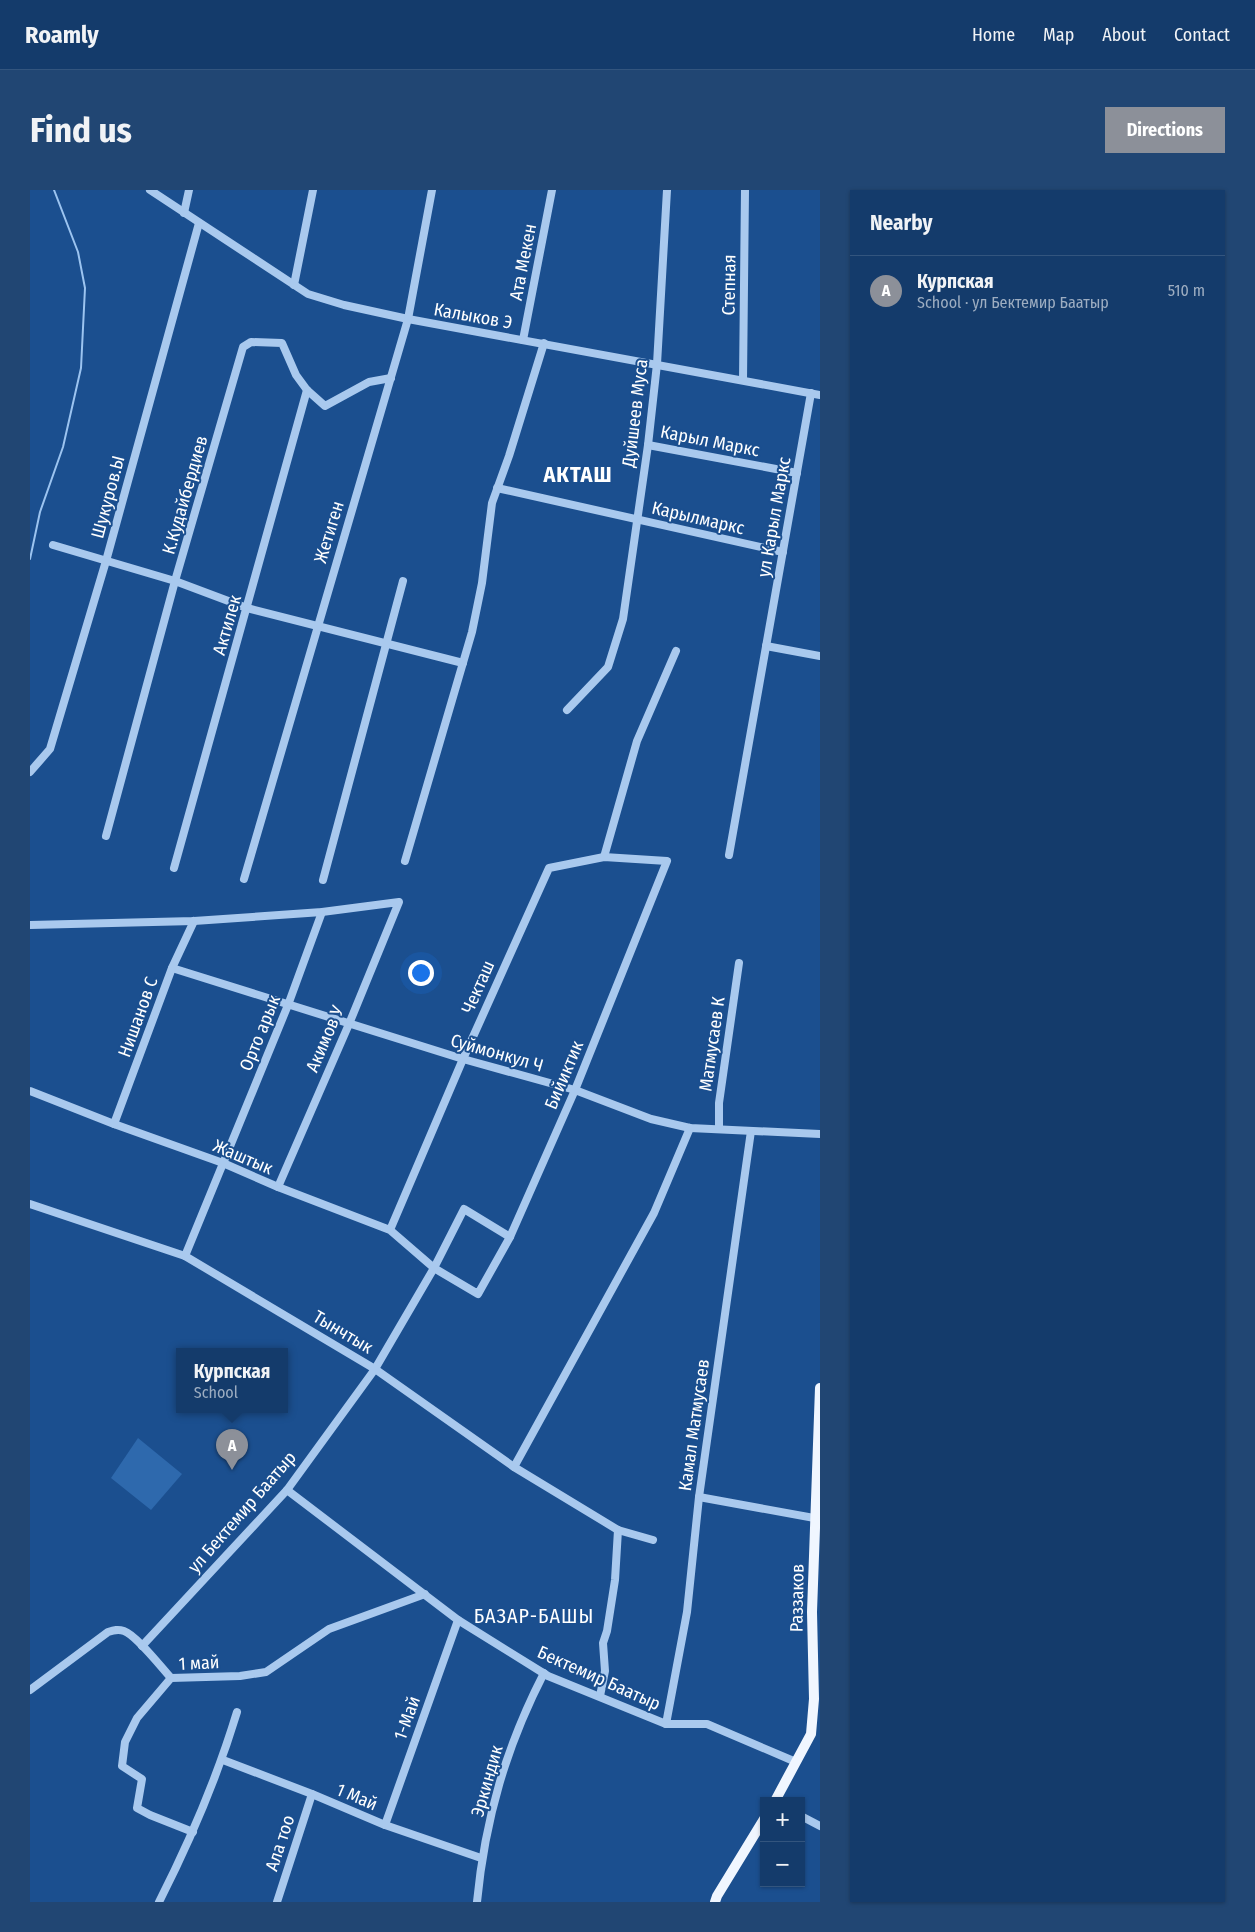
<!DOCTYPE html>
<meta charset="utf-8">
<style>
:root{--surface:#143b6b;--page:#214673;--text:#f1f3f6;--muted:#9dadc1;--line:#33557e;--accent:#8c9099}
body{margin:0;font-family:"Fira Sans Condensed",sans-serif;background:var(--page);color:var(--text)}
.controls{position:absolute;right:15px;bottom:15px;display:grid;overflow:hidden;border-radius:0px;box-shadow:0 1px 4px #0004}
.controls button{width:45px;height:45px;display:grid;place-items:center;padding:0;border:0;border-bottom:1px solid var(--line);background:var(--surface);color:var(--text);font:25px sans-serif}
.you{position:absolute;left:390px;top:782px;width:18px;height:18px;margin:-12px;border:4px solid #fff;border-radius:50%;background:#1a73e8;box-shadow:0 0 0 8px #1a73e833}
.badge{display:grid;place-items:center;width:32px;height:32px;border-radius:50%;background:var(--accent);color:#fff;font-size:16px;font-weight:700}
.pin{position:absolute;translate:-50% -41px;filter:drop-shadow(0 1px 2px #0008)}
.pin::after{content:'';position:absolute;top:26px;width:18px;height:15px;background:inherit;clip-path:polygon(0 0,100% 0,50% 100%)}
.popup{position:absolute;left:146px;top:1158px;width:112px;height:65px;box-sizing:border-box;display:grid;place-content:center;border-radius:0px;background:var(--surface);filter:drop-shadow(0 1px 4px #0005);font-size:16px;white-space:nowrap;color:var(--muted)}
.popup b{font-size:19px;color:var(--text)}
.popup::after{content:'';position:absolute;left:50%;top:100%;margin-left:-10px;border:10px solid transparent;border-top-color:var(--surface)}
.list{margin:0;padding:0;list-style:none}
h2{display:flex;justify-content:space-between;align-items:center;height:65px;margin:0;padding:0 20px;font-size:21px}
h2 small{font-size:16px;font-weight:400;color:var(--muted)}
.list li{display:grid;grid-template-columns:32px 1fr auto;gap:15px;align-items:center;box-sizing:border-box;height:70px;padding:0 20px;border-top:1px solid var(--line)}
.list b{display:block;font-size:19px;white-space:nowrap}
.list p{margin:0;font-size:16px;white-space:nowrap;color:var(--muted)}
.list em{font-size:16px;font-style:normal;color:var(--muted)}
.map{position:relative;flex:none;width:790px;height:1712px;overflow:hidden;border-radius:0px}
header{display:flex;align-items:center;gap:30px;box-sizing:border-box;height:70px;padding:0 25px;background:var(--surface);border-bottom:1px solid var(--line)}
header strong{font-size:24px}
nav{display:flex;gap:28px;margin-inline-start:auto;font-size:18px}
.intro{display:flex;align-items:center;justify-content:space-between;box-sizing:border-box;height:120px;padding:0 30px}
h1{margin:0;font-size:35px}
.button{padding:12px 22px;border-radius:0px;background:var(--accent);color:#fff;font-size:18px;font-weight:700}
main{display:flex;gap:30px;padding:0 30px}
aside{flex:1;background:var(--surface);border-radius:0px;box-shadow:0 1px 4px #0004}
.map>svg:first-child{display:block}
.green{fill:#2e69ad}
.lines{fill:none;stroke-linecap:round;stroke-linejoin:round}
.stream{stroke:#9cc4f0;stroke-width:2}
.minor{stroke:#a9c9ee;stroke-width:8}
.major{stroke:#f0f6ff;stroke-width:10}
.labels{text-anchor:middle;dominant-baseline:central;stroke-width:4;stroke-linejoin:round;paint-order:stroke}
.street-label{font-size:18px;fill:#fff;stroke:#1b4f8f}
.quarter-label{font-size:20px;letter-spacing:1px;fill:#fff;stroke:#1b4f8f}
.district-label{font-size:22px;font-weight:bold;letter-spacing:1px;fill:#fff;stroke:#1b4f8f}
</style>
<header>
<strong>Roamly</strong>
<nav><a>Home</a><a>Map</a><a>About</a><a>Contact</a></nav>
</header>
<div class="intro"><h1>Find us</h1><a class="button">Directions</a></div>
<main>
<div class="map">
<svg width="790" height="1712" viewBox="0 0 790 1712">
<rect width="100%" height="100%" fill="#1b4f8f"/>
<!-- green -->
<path class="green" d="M108,1248L152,1284L121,1320L81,1288Z"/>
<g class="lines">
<!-- stream -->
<path class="stream" d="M0,369L10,322L33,257L51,178L55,98L48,62L24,0"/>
<!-- minor -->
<g class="minor">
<path d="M120,0L278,104L314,115L378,129L790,205"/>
<path d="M154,23L159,0"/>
<path d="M264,95L283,0"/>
<path d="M493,150L522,0"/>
<path d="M713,190L715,0"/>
<path d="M618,255L767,283"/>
<path d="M467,298L753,362"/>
<path d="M23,355L145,391L217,418L433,473"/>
<path d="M736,456L790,466"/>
<path d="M537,520L578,477L593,429L618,255L627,174L637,0"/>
<path d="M0,582L20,559L76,371L169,33"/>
<path d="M76,646L145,391L213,157L221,152L252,153L266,185L277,200L295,216L339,192L361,188"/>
<path d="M699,665L781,203"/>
<path d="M574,667L607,551L646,461"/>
<path d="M375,671L442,442L452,393L462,313L479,266L514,153"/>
<path d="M144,678L277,200"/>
<path d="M214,689L378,129L402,0"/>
<path d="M293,690L373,391"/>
<path d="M0,735L164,731L292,722L369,712L319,834L248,997"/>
<path d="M142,778L433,869L545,900L621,929L660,938L790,944"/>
<path d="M0,901L84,934L193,973L248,997L360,1040L404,1078L448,1104L480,1047L545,900L637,671L574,667L519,678L433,869L360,1040"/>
<path d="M84,934L142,778L164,731"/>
<path d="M689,939V913L709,773"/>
<path d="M0,1014L155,1066L345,1179L484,1277L588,1340L623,1350"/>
<path d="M155,1066L258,815L292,722"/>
<path d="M484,1277L624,1023L660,938"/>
<path d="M257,1300L428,1430L518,1486L636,1534H677L766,1572"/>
<path d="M669,1307L790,1329"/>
<path d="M112,1456L257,1300L345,1179L404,1078L434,1019L480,1047"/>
<path d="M0,1500L78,1442C84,1440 88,1439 94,1441C106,1445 131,1477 141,1488"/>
<path d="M570,1506L575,1481L573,1453L577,1441L585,1390L588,1340"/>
<path d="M636,1534L657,1422L669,1307L721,941"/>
<path d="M193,1570L282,1604L355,1635L451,1668"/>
<path d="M771,1626L790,1636"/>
<path d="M355,1635L428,1430"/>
<path d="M163,1642L120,1625L107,1618L112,1589L92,1576L95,1552L107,1528L141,1488L210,1486L236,1482L299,1439L395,1404"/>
<path d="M129,1712C160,1651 187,1588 207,1522"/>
<path d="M247,1712L282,1604"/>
<path d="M447,1712C455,1629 476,1557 514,1483"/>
</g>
<!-- major -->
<g class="major">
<path d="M745,1611L781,1544L784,1509L782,1422L790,1198"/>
<path d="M685,1712L687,1706L734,1629"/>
</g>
</g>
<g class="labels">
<!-- street labels -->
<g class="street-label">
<text transform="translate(493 72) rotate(-79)">Ата Мекен</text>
<text transform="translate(699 95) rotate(-89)">Степная</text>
<text transform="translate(443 126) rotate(10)">Калыков Э</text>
<text transform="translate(605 223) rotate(-83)">Дуйшеев Муса</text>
<text transform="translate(680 251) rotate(11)">Карыл Маркс</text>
<text transform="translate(155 305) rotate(-74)">К.Кудайбердиев</text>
<text transform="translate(78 307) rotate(-75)">Шукуров.Ы</text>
<text transform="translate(744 327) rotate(-80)">ул Карыл Маркс</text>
<text transform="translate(668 328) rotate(13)">Карылмаркс</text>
<text transform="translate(299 342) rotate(-73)">Жетиген</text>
<text transform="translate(197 435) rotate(-74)">Актилек</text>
<text transform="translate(448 797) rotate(-66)">Чекташ</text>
<text transform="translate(108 827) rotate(-70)">Нишанов С</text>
<text transform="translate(230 843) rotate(-68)">Орто арык</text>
<text transform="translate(295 849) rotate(-67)">Акимов У</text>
<text transform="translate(682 854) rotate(-82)">Матмусаев К</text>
<text transform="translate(467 863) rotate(16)">Суймонкул Ч</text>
<text transform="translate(534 885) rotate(-67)">Бийиктик</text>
<text transform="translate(213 967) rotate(23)">Жаштык</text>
<text transform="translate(313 1142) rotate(31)">Тынчтык</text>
<text transform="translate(664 1235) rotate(-82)">Камал Матмусаев</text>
<text transform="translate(212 1322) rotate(-49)">ул Бектемир Баатыр</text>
<text transform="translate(767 1408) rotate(-89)">Раззаков</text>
<text transform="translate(169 1473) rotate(-3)">1 май</text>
<text transform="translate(569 1488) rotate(24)">Бектемир Баатыр</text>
<text transform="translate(377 1528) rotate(-70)">1-Май</text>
<text transform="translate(457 1591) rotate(-74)">Эркиндик</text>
<text transform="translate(327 1607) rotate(23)">1 Май</text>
<text transform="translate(250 1653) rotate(-72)">Ала тоо</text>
</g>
<!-- quarter labels -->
<g class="quarter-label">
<text x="504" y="1426">БАЗАР-БАШЫ</text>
</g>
<!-- district labels -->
<g class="district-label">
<text x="548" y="284">АКТАШ</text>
</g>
</g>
</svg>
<div class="controls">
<button>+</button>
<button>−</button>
</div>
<div class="you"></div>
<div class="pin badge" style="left:202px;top:1280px">A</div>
<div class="popup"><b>Курпская</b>School</div>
</div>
<aside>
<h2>Nearby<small></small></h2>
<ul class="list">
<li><span class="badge">A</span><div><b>Курпская</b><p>School · ул Бектемир Баатыр</p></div><em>510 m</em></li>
</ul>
</aside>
</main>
